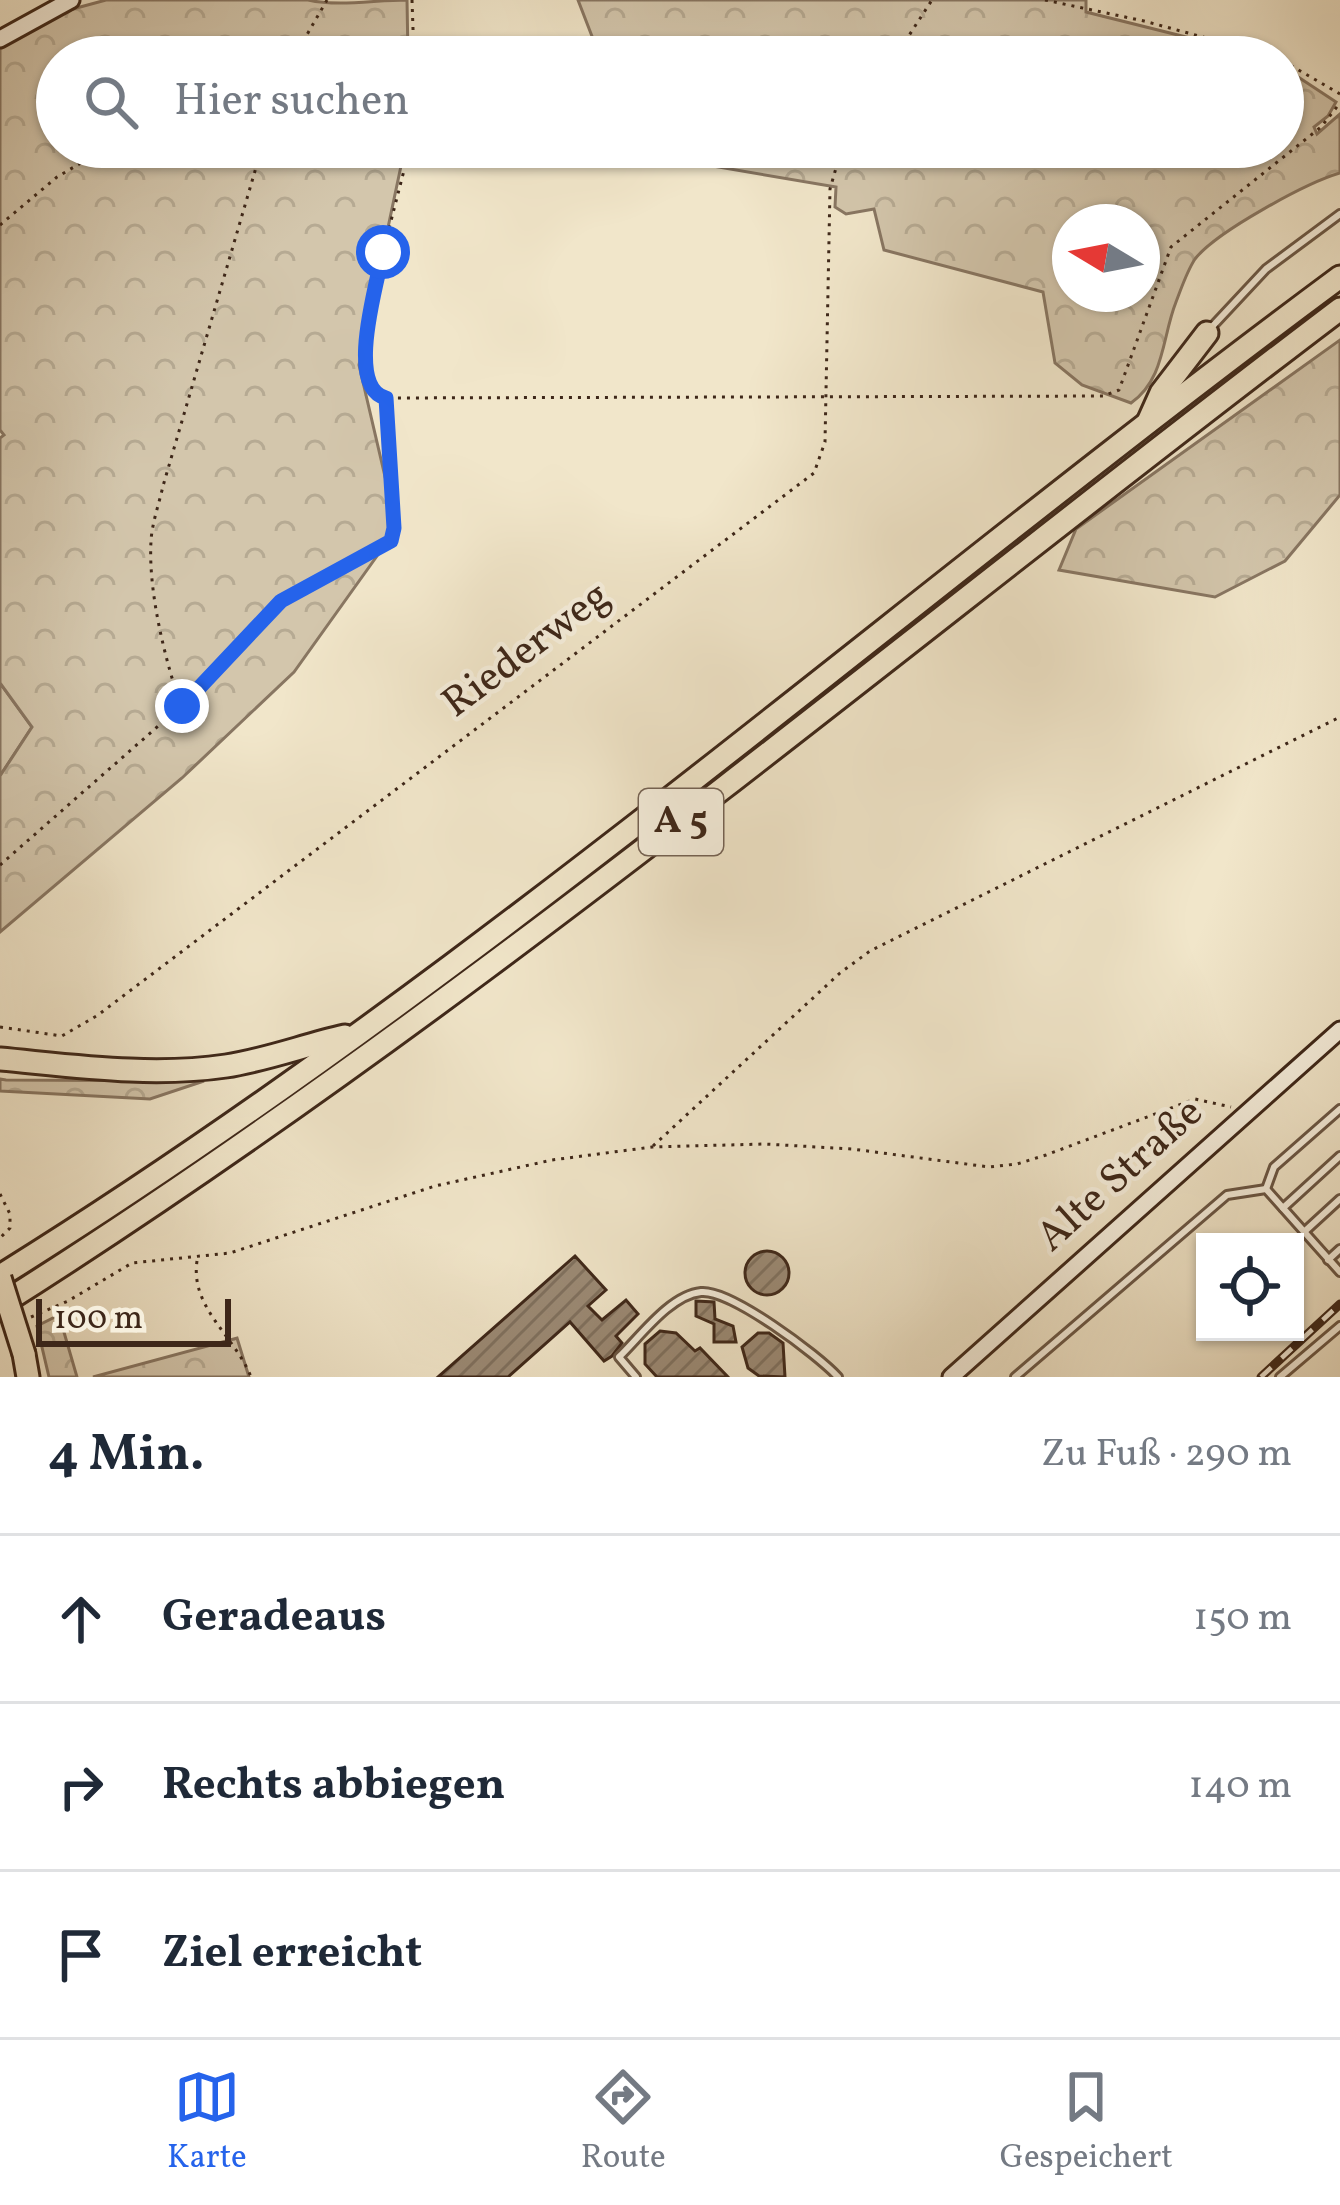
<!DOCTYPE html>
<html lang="de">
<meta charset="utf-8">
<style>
:root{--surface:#fff;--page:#f6f6f7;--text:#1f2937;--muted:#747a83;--line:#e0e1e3;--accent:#2563eb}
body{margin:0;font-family:Vollkorn,serif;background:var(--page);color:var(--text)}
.controls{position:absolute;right:36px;bottom:36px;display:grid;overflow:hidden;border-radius:0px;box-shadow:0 3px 9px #0004}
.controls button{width:108px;height:108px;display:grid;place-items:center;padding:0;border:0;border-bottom:3px solid var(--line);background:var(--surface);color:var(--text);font:60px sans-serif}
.compass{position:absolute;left:1052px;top:204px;width:108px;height:108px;border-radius:50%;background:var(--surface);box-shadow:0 3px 9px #0004;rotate:280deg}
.scale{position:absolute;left:36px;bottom:30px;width:195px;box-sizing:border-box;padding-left:12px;border:6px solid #3e2719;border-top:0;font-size:33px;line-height:42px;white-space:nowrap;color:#3e2719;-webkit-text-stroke:9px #f6efdd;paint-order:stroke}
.stop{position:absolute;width:36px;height:36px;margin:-27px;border:9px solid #2563eb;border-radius:50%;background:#fff}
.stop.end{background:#2563eb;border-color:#fff;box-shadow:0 3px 12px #0008}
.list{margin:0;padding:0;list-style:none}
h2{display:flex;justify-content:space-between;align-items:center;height:156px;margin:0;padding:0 48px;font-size:51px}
h2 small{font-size:39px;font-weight:400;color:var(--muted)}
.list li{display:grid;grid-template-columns:78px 1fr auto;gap:36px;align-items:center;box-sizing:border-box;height:168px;padding:0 48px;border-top:3px solid var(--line)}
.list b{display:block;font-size:45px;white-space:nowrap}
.list em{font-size:39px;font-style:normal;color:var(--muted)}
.icon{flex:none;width:66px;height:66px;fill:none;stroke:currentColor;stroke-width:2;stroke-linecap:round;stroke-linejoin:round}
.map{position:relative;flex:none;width:1340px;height:1377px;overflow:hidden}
.search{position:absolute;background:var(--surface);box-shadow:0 3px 9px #0004;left:36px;right:36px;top:36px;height:132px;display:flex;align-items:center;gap:30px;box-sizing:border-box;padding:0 42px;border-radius:66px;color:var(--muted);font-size:45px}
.sheet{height:660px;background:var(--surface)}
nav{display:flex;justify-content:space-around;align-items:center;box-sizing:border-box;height:168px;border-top:3px solid var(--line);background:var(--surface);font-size:33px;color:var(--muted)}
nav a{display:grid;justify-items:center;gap:6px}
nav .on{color:var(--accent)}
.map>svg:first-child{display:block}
.green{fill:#d3c6ac;stroke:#887662;stroke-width:3}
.forest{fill:url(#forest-crowns);stroke:#887662;stroke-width:3;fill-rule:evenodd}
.building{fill:url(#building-hatch);stroke:#3e2719;stroke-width:3}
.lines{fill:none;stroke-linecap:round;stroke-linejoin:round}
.lane-casing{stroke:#6b5745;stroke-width:12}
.secondary-casing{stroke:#3e2719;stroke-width:21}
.highway-casing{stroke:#3e2719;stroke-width:27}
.path{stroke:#3e2719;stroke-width:3;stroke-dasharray:3 6;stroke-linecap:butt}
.lane{stroke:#f6efdd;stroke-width:6}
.secondary{stroke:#f6efdd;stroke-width:15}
.highway{stroke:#f1e6ca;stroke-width:21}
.rail-casing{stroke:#3e2719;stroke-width:9}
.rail{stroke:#f6efdd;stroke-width:4.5;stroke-dasharray:14;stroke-linecap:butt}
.highway-bridge-casing{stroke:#3e2719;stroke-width:27;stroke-linecap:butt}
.highway-bridge{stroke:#f1e6ca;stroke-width:21}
.route{stroke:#2563eb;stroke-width:15}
.labels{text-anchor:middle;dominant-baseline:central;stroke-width:9;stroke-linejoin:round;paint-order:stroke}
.shield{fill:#f6efdd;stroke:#756354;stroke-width:3}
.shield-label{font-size:39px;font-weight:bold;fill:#3e2719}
.street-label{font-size:42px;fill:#3e2719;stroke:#f6efdd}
</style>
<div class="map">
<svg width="1340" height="1377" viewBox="0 0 1340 1377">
<defs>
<pattern id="forest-crowns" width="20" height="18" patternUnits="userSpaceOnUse" patternTransform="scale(3)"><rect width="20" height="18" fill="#d3c6ac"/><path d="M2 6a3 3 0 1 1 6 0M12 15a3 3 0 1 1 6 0" fill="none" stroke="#b6aa93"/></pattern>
<pattern id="building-hatch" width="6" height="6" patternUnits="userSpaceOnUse" patternTransform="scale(3)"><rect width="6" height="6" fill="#9b8a75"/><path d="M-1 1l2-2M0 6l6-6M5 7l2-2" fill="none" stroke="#80715f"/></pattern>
</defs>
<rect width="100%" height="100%" fill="#f1e6ca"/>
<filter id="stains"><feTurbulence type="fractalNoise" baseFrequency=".00167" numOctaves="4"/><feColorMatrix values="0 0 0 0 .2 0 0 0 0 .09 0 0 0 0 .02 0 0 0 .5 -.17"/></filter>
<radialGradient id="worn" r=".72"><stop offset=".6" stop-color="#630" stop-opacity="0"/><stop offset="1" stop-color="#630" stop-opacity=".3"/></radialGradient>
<!-- green -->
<path class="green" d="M0,683L32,727L0,776Z"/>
<!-- forest -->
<g class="forest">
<path d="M106,0H308C340,7 374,0 407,0L408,57H57V147H405L359,365L397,528L294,672L182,778L0,932V776L32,727L0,683V438L4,435L0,430V49L58,13Z"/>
<path d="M578,0H1086V12L1266,57H600Z"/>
<path d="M1283,67L1336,102L1328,116L1314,127L1317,134L1340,114V173C1306,183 1216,232 1195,259C1187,271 1181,289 1176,302C1162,337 1165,379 1131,403L1082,385L1055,363L1043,292L884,250L874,209L846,214L835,207L836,187L636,153L634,147H1283ZM1070,222H1142V294H1070Z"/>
<path d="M1340,340V495L1285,561L1215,597L1059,570L1076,529Z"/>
<path d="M0,1079L6,1080L204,1081L150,1099L0,1091Z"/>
<path d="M59,1315L77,1377H49L37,1326Z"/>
<path d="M237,1338L249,1377H93Z"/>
</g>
<!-- building -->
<g class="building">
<circle cx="767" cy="1273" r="22"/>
<path d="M575,1256L606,1290L588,1306L602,1320L626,1300L638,1314L616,1336L622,1343L612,1356L604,1361L570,1322L508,1377H438Z"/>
<path d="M696,1301L714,1302L715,1319L733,1326L736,1342H714V1324L696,1316Z"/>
<path d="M660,1331L676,1333L695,1351L700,1348L728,1377H657L645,1364V1344Z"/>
<path d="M758,1333H769L783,1343L785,1377L759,1376L748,1368L742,1347Z"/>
</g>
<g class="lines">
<!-- lane casing -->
<g class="lane-casing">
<g id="lane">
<path d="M1209,330L1266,269L1340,214"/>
<path d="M1266,1189L1274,1167L1340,1109"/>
<path d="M1283,1208L1340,1156"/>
<path d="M1304,1232L1340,1199"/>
<path d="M1328,1260L1340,1249"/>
<path d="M636,1377L619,1357C640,1337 670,1295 701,1292C730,1289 818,1355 838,1377"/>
<path d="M1015,1377L1227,1195L1266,1189L1340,1272"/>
<path d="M1280,1377L1340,1326"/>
</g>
</g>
<!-- secondary casing -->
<g class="secondary-casing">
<g id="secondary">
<path d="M0,39L71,0"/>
<path d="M951,1377L1340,1030"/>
</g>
</g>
<!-- highway casing -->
<g class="highway-casing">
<g id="highway">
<path d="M1148,422L1161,393L1207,333"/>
<path d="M0,1059C75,1066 151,1077 226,1066C266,1060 305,1045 345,1036"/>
<path d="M0,1276C475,981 892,609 1340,277"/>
<path d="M0,1305C471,1007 896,645 1340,309"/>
<path d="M24,1354L28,1377"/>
</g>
</g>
<!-- path -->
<g class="path">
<path d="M412,0L414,57"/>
<path d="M1045,0L1144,21L1276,57"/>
<path d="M294,57L327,0"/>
<path d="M895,57L932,0"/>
<path d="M1283,61L1340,94"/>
<path d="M410,147L383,252L364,363L366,380L375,395L386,398L1103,396L1119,390L1171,247L1321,127L1340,103"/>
<path d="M0,225L57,177L108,147"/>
<path d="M183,705L281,601L391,541L394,528L386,400"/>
<path d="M0,865L181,706C165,660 148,591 151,541C152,523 159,504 163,486L262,147"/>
<path d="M0,1027L62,1036L98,1015L814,473L825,442L830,189L842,147"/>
<path d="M653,1146L840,973L870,951L1340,717"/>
<path d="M0,1194L10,1214V1228L0,1238"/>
<path d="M197,1261C190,1308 235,1336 251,1377"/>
<path d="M31,1317L68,1301L132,1263L230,1253L435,1186L552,1160L652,1147L765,1144L852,1149L989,1167L1017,1164L1046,1155L1195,1099L1231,1107"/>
</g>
<!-- lane -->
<use href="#lane" class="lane"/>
<!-- secondary -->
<use href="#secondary" class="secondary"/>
<!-- highway -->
<use href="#highway" class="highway"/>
<!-- rail casing -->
<g class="rail-casing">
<path id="rail" d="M1261,1377L1340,1304"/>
</g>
<!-- rail -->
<use href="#rail" class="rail"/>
<!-- highway-bridge casing -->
<g class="highway-bridge-casing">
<path id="highway-bridge" d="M0,1278L24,1354"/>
</g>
<!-- highway-bridge -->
<use href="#highway-bridge" class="highway-bridge"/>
</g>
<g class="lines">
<!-- route -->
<path class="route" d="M182,706L281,601L391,541L394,528L386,398C345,388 377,284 383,252"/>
</g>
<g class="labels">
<!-- shield labels -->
<rect class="shield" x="639" y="789" width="84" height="66" rx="9"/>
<g class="shield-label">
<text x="681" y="822">A 5</text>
</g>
<!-- street labels -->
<g class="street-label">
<text transform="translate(527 651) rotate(-37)">Riederweg</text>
<text transform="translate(1121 1176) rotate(-42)">Alte Straße</text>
</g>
</g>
<rect width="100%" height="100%" filter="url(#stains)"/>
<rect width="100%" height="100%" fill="url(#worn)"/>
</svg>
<div class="controls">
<button><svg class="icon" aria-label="locate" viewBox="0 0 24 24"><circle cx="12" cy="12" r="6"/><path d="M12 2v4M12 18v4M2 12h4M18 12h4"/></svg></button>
</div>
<svg class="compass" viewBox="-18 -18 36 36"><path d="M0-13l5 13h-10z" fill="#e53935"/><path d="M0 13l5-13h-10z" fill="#747a83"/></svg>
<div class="scale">100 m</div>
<div class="stop" style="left:383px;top:252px"></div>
<div class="stop end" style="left:182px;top:706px"></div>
<div class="search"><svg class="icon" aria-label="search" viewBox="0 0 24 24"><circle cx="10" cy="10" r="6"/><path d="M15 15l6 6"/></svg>Hier suchen</div>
</div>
<section class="sheet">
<h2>4 Min.<small>Zu Fuß · 290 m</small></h2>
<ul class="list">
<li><svg class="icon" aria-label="ahead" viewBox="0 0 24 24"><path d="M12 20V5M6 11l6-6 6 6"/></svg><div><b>Geradeaus</b></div><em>150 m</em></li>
<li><svg class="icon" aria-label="right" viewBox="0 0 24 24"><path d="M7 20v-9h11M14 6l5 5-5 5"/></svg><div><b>Rechts abbiegen</b></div><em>140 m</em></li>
<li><svg class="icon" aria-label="arrive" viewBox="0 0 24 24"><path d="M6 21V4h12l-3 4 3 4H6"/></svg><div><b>Ziel erreicht</b></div></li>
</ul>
</section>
<nav>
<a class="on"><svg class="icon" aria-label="map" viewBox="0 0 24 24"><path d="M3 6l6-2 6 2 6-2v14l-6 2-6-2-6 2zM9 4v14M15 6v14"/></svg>Karte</a>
<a><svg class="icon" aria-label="directions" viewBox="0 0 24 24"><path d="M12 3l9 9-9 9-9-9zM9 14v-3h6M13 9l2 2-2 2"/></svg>Route</a>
<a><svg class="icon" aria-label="saved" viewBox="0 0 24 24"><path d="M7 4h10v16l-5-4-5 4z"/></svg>Gespeichert</a>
</nav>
